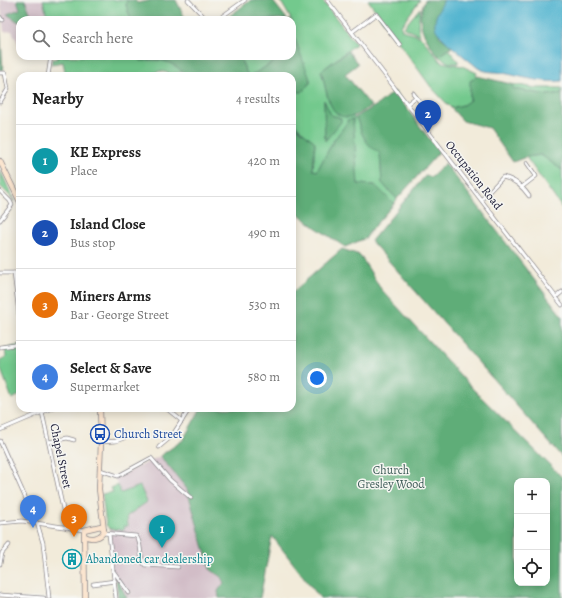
<!DOCTYPE html>
<meta charset="utf-8">
<style>
:root{--surface:#fff;--page:#f6f6f6;--text:#222;--muted:#767676;--line:#e0e0e0;--accent:#0b8043}
body{margin:0;font-family:Alegreya,serif;background:var(--page);color:var(--text)}
.controls{position:absolute;right:12px;bottom:12px;display:grid;overflow:hidden;border-radius:8px;box-shadow:0 2px 10px #0003}
.controls button{width:36px;height:36px;display:grid;place-items:center;padding:0;border:0;border-bottom:1px solid var(--line);background:var(--surface);color:var(--text);font:20px sans-serif}
.you{position:absolute;left:317px;top:378px;width:14px;height:14px;margin:-10px;border:3px solid #fff;border-radius:50%;background:#1a73e8;box-shadow:0 0 0 6px #1a73e833}
.badge{display:grid;place-items:center;width:26px;height:26px;border-radius:50%;background:var(--accent);color:#fff;font-size:13px;font-weight:700}
.pin{position:absolute;translate:-50% -33px;filter:drop-shadow(0 1px 2px #0008)}
.pin::after{content:'';position:absolute;top:21px;width:14px;height:12px;background:inherit;clip-path:polygon(0 0,100% 0,50% 100%)}
.list{margin:0;padding:0;list-style:none}
h2{display:flex;justify-content:space-between;align-items:center;height:52px;margin:0;padding:0 16px;font-size:17px}
h2 small{font-size:13px;font-weight:400;color:var(--muted)}
.list li{display:grid;grid-template-columns:26px 1fr auto;gap:12px;align-items:center;box-sizing:border-box;height:72px;padding:0 16px;border-top:1px solid var(--line)}
.list b{display:block;font-size:15px;white-space:nowrap}
.list p{margin:0;font-size:13px;white-space:nowrap;color:var(--muted)}
.list em{font-size:13px;font-style:normal;color:var(--muted)}
.icon{flex:none;width:22px;height:22px;fill:none;stroke:currentColor;stroke-width:2;stroke-linecap:round;stroke-linejoin:round}
.map{position:relative;flex:none;width:562px;height:598px;overflow:hidden}
.search{position:absolute;background:var(--surface);box-shadow:0 2px 10px #0003;left:16px;top:16px;width:280px;height:44px;display:flex;align-items:center;gap:10px;box-sizing:border-box;padding:0 14px;border-radius:12px;color:var(--muted);font-size:15px}
.panel{position:absolute;background:var(--surface);box-shadow:0 2px 10px #0003;left:16px;top:72px;width:280px;height:340px;border-radius:12px}
.map>svg:first-child{display:block}
.industrial{fill:#d2bdc7}
.green{fill:#73c98d;stroke:#4a7664;fill-rule:evenodd}
.forest{fill:#5ead78;stroke:#40685a;fill-rule:evenodd}
.water{fill:#51b4cf;stroke:#3a6b85}
.lines{fill:none;stroke-linecap:round;stroke-linejoin:round}
.street-casing{stroke:#8a868a;stroke-width:4.5}
.secondary-casing{stroke:#8a868a;stroke-width:6}
.street{stroke:#fff;stroke-width:3}
.secondary{stroke:#fbe5cf;stroke-width:4.5}
.labels{text-anchor:middle;dominant-baseline:central;stroke-width:3;stroke-linejoin:round;paint-order:stroke}
.street-label{font-size:12px;fill:#22223b;stroke:#f6f6f2}
.transit-label{font-size:12px;fill:#164399;stroke:#f6f6f2;text-anchor:start}
.park-label{font-size:12px;fill:#3e5c58;stroke:#f6f6f2}
.culture-label{font-size:12px;fill:#0d838f;stroke:#f6f6f2;text-anchor:start}
</style>
<div class="map">
<svg width="562" height="598" viewBox="0 0 562 598">
<rect width="100%" height="100%" fill="#f6f6f2"/>
<filter id="ink" filterUnits="userSpaceOnUse"><feTurbulence type="fractalNoise" baseFrequency=".025" numOctaves="2"/><feDisplacementMap in="SourceGraphic" scale="8" xChannelSelector="R" yChannelSelector="G"/><feConvolveMatrix kernelMatrix="1 2 1 2 8 2 1 2 1" color-interpolation-filters="sRGB"/></filter>
<filter id="wash" filterUnits="userSpaceOnUse"><feTurbulence type="fractalNoise" baseFrequency=".012" numOctaves="4" result="noise"/><feDisplacementMap in="SourceGraphic" scale="16" xChannelSelector="R" yChannelSelector="G"/><feGaussianBlur stdDeviation="0.9" result="paint"/><feColorMatrix in="noise" values="0 0 0 0 0 0 0 0 0 0 0 0 0 0 0 0 0 1.4 0 .05"/><feComposite in="paint" operator="in"/></filter>
<g filter="url(#wash)">
<rect width="100%" height="100%" fill="#f2ebda"/>
<!-- industrial -->
<g class="industrial">
<path d="M0,0H43L48,20H20L19,45L12,31L4,32Z"/>
<path d="M160,456L187,489L210,569L221,577L224,583L218,591L219,598H127L112,570L110,529L124,530V526H128L121,493L115,479Z"/>
</g>
<!-- green -->
<g class="green">
<path d="M43,0H127L126,5L131,20H48Z"/>
<path d="M280,0H322L356,44L321,71C329,94 324,115 354,116V119L356,117L363,136L380,153L382,183L397,199L394,204L375,185L358,184L347,123L334,140L317,171L313,170L315,142C289,121 292,122 292,91L302,92L292,32V20H285L291,19ZM324,101L331,115L341,118L325,140Z"/>
<path d="M368,0H420L401,26L402,30L421,37L441,62L462,66L477,73C472,85 469,85 470,100L463,105L451,108L431,87Z"/>
<path d="M420,8L418,26L420,35L404,28V27Z"/>
<path d="M448,49L458,61V63H449L438,56Z"/>
<path d="M58,56H136L145,61C157,58 176,62 183,72L172,74L160,71L144,76H66L63,62L51,64L53,59H57Z"/>
<path d="M239,56H284L250,76H248Z"/>
<path d="M511,84L537,88H562V93L548,95L513,89Z"/>
<path d="M541,155L562,170V208L526,157Z"/>
<path d="M0,169L14,201L13,202L12,198L0,186Z"/>
<path d="M20,345V395L12,399L0,367V360L6,357L5,349Z"/>
<path d="M118,485L121,493L140,486L147,502L127,516L128,526H124V530L110,529L106,525L102,494L113,492L111,488Z"/>
</g>
<!-- forest -->
<g class="forest">
<path d="M17,0H25L33,20H20V23L7,14L20,9Z"/>
<path d="M127,0H135L137,3L153,0H176L186,20H131L126,5Z"/>
<path d="M251,0H272L287,19L224,20Z"/>
<path d="M425,0H444L442,5L439,36L451,45V48L438,56C425,38 414,24 425,0Z"/>
<path d="M0,23L3,70H0Z"/>
<path d="M292,31L311,82L302,92L292,91V76H250L284,56H292Z"/>
<path d="M348,51L358,64L345,74L371,106C366,109 360,114 354,116C327,124 327,87 321,71Z"/>
<path d="M136,56H239L248,76H188C179,68 167,59 154,59C150,59 146,61 141,61Z"/>
<path d="M477,76L511,84L514,89L548,95L562,93V170L541,155L526,157L513,162L489,128L463,121L451,108L463,105L470,100V81Z"/>
<path d="M394,91L439,152L397,199L382,183L380,153C364,144 362,134 356,117L377,105Z"/>
<path d="M324,100L331,115L341,118V122L325,141Z"/>
<path d="M353,119L358,184L375,185L394,204L370,231L366,238L345,247L315,227L292,209V120L299,129L315,142L313,170L317,171L334,140L347,123V120Z"/>
<path d="M445,163L562,316V457L371,241L425,176L432,177Z"/>
<path d="M342,249L360,255L381,289L473,389L562,477V598H320L272,536L260,598H219L218,591L224,583L221,577L210,569L187,489L160,456L183,440L201,408H292V291L295,290ZM517,481H547V583H517Z"/>
<path d="M116,577L127,598H118Z"/>
</g>
<!-- water -->
<path class="water" d="M444,0H562V81C541,83 523,77 503,73C493,71 487,73 478,68C469,60 437,37 435,27C434,16 440,9 444,0Z"/>
</g>
<g filter="url(#ink)">
<g class="lines">
<!-- street casing -->
<g class="street-casing">
<g id="street">
<path d="M188,0L206,19L209,20"/>
<path d="M327,0L562,305"/>
<path d="M0,17L2,20"/>
<path d="M217,20L245,0"/>
<path d="M352,32L376,14L400,45"/>
<path d="M0,73H5L8,89L0,102"/>
<path d="M168,75V76"/>
<path d="M48,76L51,56"/>
<path d="M413,93L420,102"/>
<path d="M407,104L416,97"/>
<path d="M522,187L536,176L527,163"/>
<path d="M0,191L10,201L12,205L0,220"/>
<path d="M482,199L503,177C515,180 522,186 529,196"/>
<path d="M0,273H20"/>
<path d="M14,273L20,322"/>
<path d="M556,297L562,292"/>
<path d="M0,347L15,345L20,341"/>
<path d="M166,408L182,421"/>
<path d="M42,412L67,528"/>
<path d="M0,430L52,408"/>
<path d="M0,441L38,526L43,543L49,598"/>
<path d="M49,442L67,438L74,440"/>
<path d="M101,442L116,441L124,438"/>
<path d="M159,447L172,436L190,408"/>
<path d="M100,470L118,476L151,458L170,480L191,498"/>
<path d="M0,523L22,521L84,530"/>
<path d="M103,533L136,536C143,544 138,556 145,565L178,567"/>
<path d="M109,534L116,598"/>
<path d="M0,564L2,553L9,545"/>
<path d="M114,572L129,593"/>
<path d="M93,584L115,581"/>
<path d="M0,595L44,598"/>
</g>
</g>
<!-- secondary casing -->
<g class="secondary-casing">
<g id="secondary">
<path d="M0,161L20,202"/>
<path d="M100,408L101,442L99,489L104,531"/>
<path d="M85,536C91,540 101,538 104,531"/>
<path d="M85,598L84,530L101,526L104,530"/>
</g>
</g>
<!-- street -->
<use href="#street" class="street"/>
<!-- secondary -->
<use href="#secondary" class="secondary"/>
</g>
</g>
<!-- icons -->
<defs>
<g id="bus-ring" transform="scale(1)"><circle r="9.5" fill="#f6f6f2" stroke="#1a4fb4" stroke-width="1.5"/><path d="M-5-6H5V4H4V6H2V4H-2V6H-4V4H-5ZM-3.5-4V0h7V-4ZM-3.5 1.2v1.5H-2V1.2ZM2 1.2v1.5H3.5V1.2Z" fill="#1a4fb4"/></g>
<g id="building-ring" transform="scale(1)"><circle r="9.5" fill="#f6f6f2" stroke="#0f9aa8" stroke-width="1.5"/><path d="M-4-6H4V6H1V3H-1V6H-4ZM-2.5-4.3h1.7v1.8h-1.7ZM.8-4.3h1.7v1.8H.8ZM-2.5-1h1.7V.8h-1.7ZM.8-1h1.7V.8H.8Z" fill="#0f9aa8"/></g>
</defs>
<g fill-rule="evenodd">
<use href="#bus-ring" x="100" y="434"/>
<use href="#building-ring" x="72" y="559"/>
</g>
<g class="labels">
<!-- street labels -->
<g class="street-label">
<text transform="translate(474 175) rotate(52)">Occupation Road</text>
<text transform="translate(61 456) rotate(78)">Chapel Street</text>
</g>
<!-- transit labels -->
<g class="transit-label">
<text x="114" y="434">Church Street</text>
</g>
<!-- park labels -->
<g class="park-label">
<text x="391" y="470">Church<tspan x="391" dy="14">Gresley Wood</tspan></text>
</g>
<!-- culture labels -->
<g class="culture-label">
<text x="86" y="559">Abandoned car dealership</text>
</g>
</g>
</svg>
<div class="controls">
<button>+</button>
<button>−</button>
<button><svg class="icon" aria-label="locate" viewBox="0 0 24 24"><circle cx="12" cy="12" r="6"/><path d="M12 2v4M12 18v4M2 12h4M18 12h4"/></svg></button>
</div>
<div class="you"></div>
<div class="pin badge" style="left:162px;top:548px;background:#0f9aa8">1</div>
<div class="pin badge" style="left:428px;top:133px;background:#1a4fb4">2</div>
<div class="pin badge" style="left:74px;top:537px;background:#e8710a">3</div>
<div class="pin badge" style="left:33px;top:528px;background:#3f7fe0">4</div>
<div class="search"><svg class="icon" aria-label="search" viewBox="0 0 24 24"><circle cx="10" cy="10" r="6"/><path d="M15 15l6 6"/></svg>Search here</div>
<section class="panel">
<h2>Nearby<small>4 results</small></h2>
<ul class="list">
<li><span class="badge" style="background:#0f9aa8">1</span><div><b>KE Express</b><p>Place</p></div><em>420 m</em></li>
<li><span class="badge" style="background:#1a4fb4">2</span><div><b>Island Close</b><p>Bus stop</p></div><em>490 m</em></li>
<li><span class="badge" style="background:#e8710a">3</span><div><b>Miners Arms</b><p>Bar · George Street</p></div><em>530 m</em></li>
<li><span class="badge" style="background:#3f7fe0">4</span><div><b>Select &amp; Save</b><p>Supermarket</p></div><em>580 m</em></li>
</ul>
</section>
</div>
